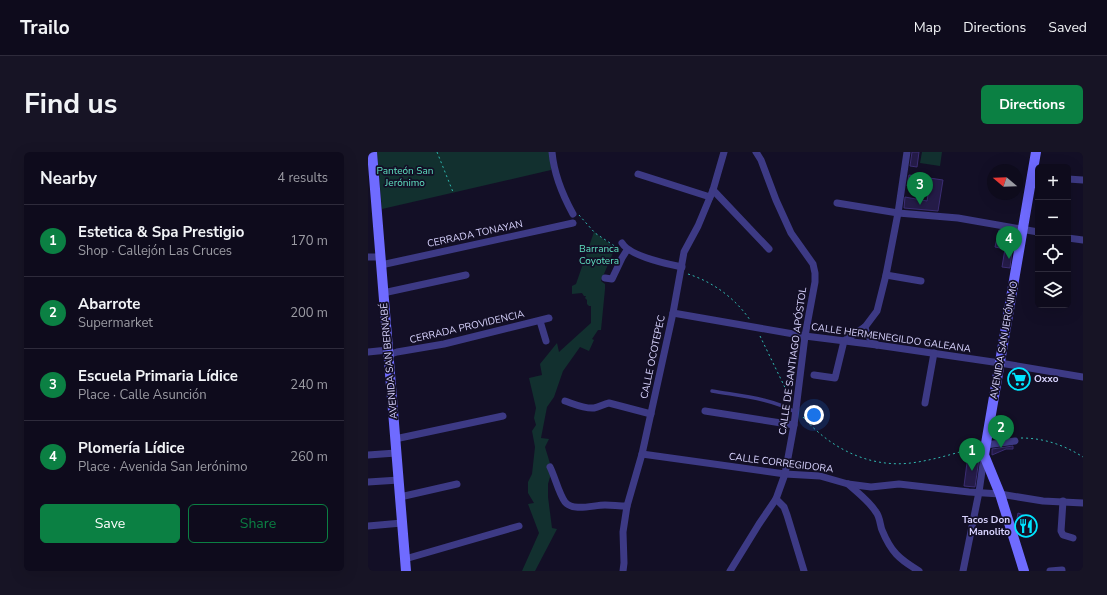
<!DOCTYPE html>
<meta charset="utf-8">
<style>
:root{--surface:#0e0b1c;--page:#171425;--text:#f1f3f6;--muted:#9b9ba3;--line:#2e2b3b;--accent:#0b8043}
body{margin:0;font-family:"Nunito Sans",sans-serif;background:var(--page);color:var(--text)}
.controls{position:absolute;right:12px;top:12px;display:grid;overflow:hidden;border-radius:6px;box-shadow:0 4px 16px #0002}
.controls button{width:36px;height:36px;display:grid;place-items:center;padding:0;border:0;border-bottom:1px solid var(--line);background:var(--surface);color:var(--text);font:20px sans-serif}
.compass{position:absolute;left:619px;top:12px;width:36px;height:36px;border-radius:50%;background:var(--surface);box-shadow:0 4px 16px #0002;rotate:289deg}
.you{position:absolute;left:446px;top:263px;width:14px;height:14px;margin:-10px;border:3px solid #fff;border-radius:50%;background:#1a73e8;box-shadow:0 0 0 6px #1a73e833}
.badge{display:grid;place-items:center;width:26px;height:26px;border-radius:50%;background:var(--accent);color:#fff;font-size:13px;font-weight:700}
.pin{position:absolute;translate:-50% -33px;filter:drop-shadow(0 1px 2px #0008)}
.pin::after{content:'';position:absolute;top:21px;width:14px;height:12px;background:inherit;clip-path:polygon(0 0,100% 0,50% 100%)}
.list{margin:0;padding:0;list-style:none}
h2{display:flex;justify-content:space-between;align-items:center;height:52px;margin:0;padding:0 16px;font-size:17px}
h2 small{font-size:13px;font-weight:400;color:var(--muted)}
.list li{display:grid;grid-template-columns:26px 1fr auto;gap:12px;align-items:center;box-sizing:border-box;height:72px;padding:0 16px;border-top:1px solid var(--line)}
.list b{display:block;font-size:15px;white-space:nowrap}
.list p{margin:0;font-size:13px;white-space:nowrap;color:var(--muted)}
.list em{font-size:13px;font-style:normal;color:var(--muted)}
.actions{display:flex;gap:8px;padding:12px 16px}
.actions a{flex:1;padding:9px 0;border:1px solid var(--accent);border-radius:6px;text-align:center;font-size:14px;color:var(--accent)}
.actions .main{background:var(--accent);color:#fff}
.icon{flex:none;width:22px;height:22px;fill:none;stroke:currentColor;stroke-width:2;stroke-linecap:round;stroke-linejoin:round}
.map{position:relative;flex:none;width:715px;height:419px;overflow:hidden;border-radius:6px}
header{display:flex;align-items:center;gap:24px;box-sizing:border-box;height:56px;padding:0 20px;background:var(--surface);border-bottom:1px solid var(--line)}
header strong{font-size:19px}
nav{display:flex;gap:22px;margin-inline-start:auto;font-size:14px}
.intro{display:flex;align-items:center;justify-content:space-between;box-sizing:border-box;height:96px;padding:0 24px}
h1{margin:0;font-size:28px}
.button{padding:10px 18px;border-radius:6px;background:var(--accent);color:#fff;font-size:14px;font-weight:700}
main{display:flex;gap:24px;padding:0 24px}
aside{flex:1;background:var(--surface);border-radius:6px;box-shadow:0 4px 16px #0002}
.map>svg:first-child{display:block}
.green{fill:#12302f}
.building{fill:#241b47;stroke:#3b2d73}
.lines{fill:none;stroke-linecap:round;stroke-linejoin:round}
.path{stroke:#2fb8b0;stroke-width:1;stroke-dasharray:2 3;stroke-linecap:butt}
.lane{stroke:#3d3a85;stroke-width:3.5}
.street{stroke:#3d3a85;stroke-width:7}
.secondary{stroke:#6f6bff;stroke-width:10}
.labels{text-anchor:middle;dominant-baseline:central;stroke-width:3.5;stroke-linejoin:round;paint-order:stroke}
.park-label{font-size:10px;fill:#5fe0c0;stroke:#130f26}
.street-label{font-size:10px;fill:#d9d4ff;stroke:#130f26}
.poi-label{font-size:10px;font-weight:bold;fill:#d9d4ff;stroke:#130f26;text-anchor:start}
</style>
<header>
<strong>Trailo</strong>
<nav><a>Map</a><a>Directions</a><a>Saved</a></nav>
</header>
<div class="intro"><h1>Find us</h1><a class="button">Directions</a></div>
<main>
<aside>
<h2>Nearby<small>4 results</small></h2>
<ul class="list">
<li><span class="badge">1</span><div><b>Estetica &amp; Spa Prestigio</b><p>Shop · Callejón Las Cruces</p></div><em>170 m</em></li>
<li><span class="badge">2</span><div><b>Abarrote</b><p>Supermarket</p></div><em>200 m</em></li>
<li><span class="badge">3</span><div><b>Escuela Primaria Lídice</b><p>Place · Calle Asunción</p></div><em>240 m</em></li>
<li><span class="badge">4</span><div><b>Plomería Lídice</b><p>Place · Avenida San Jerónimo</p></div><em>260 m</em></li>
</ul>
<div class="actions"><a class="main">Save</a><a>Share</a></div>
</aside>
<div class="map">
<svg width="715" height="419" viewBox="0 0 715 419">
<rect width="100%" height="100%" fill="#130f26"/>
<!-- green -->
<g class="green">
<path d="M9,0H182L183,18L14,57Z"/>
<path d="M554,0H574L572,14L552,11Z"/>
<path d="M226,80L247,96L233,129L237,132V137L233,178H230L224,187L226,188L221,199L212,195L195,219L186,245L179,255L173,286L181,287L177,295L184,318L180,332V345L184,376L189,377L167,419H154L171,381L160,352L166,351L160,341V330L164,322L167,295L164,279L168,273L166,266L168,256L161,226L174,223L172,212L189,191L191,200L223,171V154H221L219,152V148L217,146L218,144H216L214,141L204,142V134L208,132Z"/>
</g>
<!-- building -->
<g class="building">
<path d="M544,0H551L549,15L542,14Z"/>
<path d="M541,23L575,28L570,59L536,56L537,45L559,49L561,37L539,34Z"/>
<path d="M631,78L641,80L637,97L644,99L642,116L634,115L637,97L627,95Z"/>
<path d="M644,218L661,221L658,235L641,233Z"/>
<path d="M645,294V297H638L624,303V297Z"/>
<path d="M611,296L610,302L611,307L607,335L596,334L600,303L604,297Z"/>
<path d="M650,361L666,367L662,381L655,384L649,366Z"/>
</g>
<g class="lines">
<!-- path -->
<g class="path">
<path d="M69,0L85,40"/>
<path d="M211,63L227,81L248,95"/>
<path d="M320,122C345,130 367,146 382,168"/>
<path d="M392,184L423,248"/>
<path d="M435,265C462,296 501,316 543,311C566,308 588,301 609,295"/>
<path d="M653,286C676,286 696,293 715,305"/>
</g>
<!-- lane -->
<path class="lane" d="M344,239C372,244 402,246 427,260"/>
<!-- street -->
<g class="street">
<path d="M184,0C186,23 194,42 205,62"/>
<path d="M270,22L342,45"/>
<path d="M700,27L715,28"/>
<path d="M345,38L401,97"/>
<path d="M469,51L530,61L590,66L670,80"/>
<path d="M700,86L715,88"/>
<path d="M254,91C262,104 299,112 314,115"/>
<path d="M0,105H13"/>
<path d="M13,113L205,71"/>
<path d="M518,123L553,129"/>
<path d="M237,126L244,127L254,106L259,98"/>
<path d="M15,141L98,123"/>
<path d="M305,161L437,184L509,193L632,211L715,225"/>
<path d="M172,169L178,189"/>
<path d="M497,175C498,183 502,187 509,193"/>
<path d="M476,189L497,175L509,159L518,123L530,61L539,0"/>
<path d="M0,200L20,198"/>
<path d="M20,203L29,200L76,192L181,166"/>
<path d="M446,223L467,226L476,189"/>
<path d="M197,249C206,252 217,257 226,256C231,255 236,252 241,251L283,262"/>
<path d="M557,251L566,201"/>
<path d="M337,259L426,273"/>
<path d="M27,287L135,264"/>
<path d="M618,293L647,289"/>
<path d="M274,302L417,322L452,324L480,332L503,335L531,332L601,340L632,342L675,349L715,351"/>
<path d="M0,303L28,301"/>
<path d="M182,315C187,325 191,342 197,350C206,360 225,353 237,353C244,353 251,354 259,354"/>
<path d="M0,330L31,328"/>
<path d="M480,332C490,341 501,349 508,360C512,365 512,373 514,378C523,400 531,407 551,419"/>
<path d="M32,345L89,332"/>
<path d="M408,347L416,355L419,363L436,419"/>
<path d="M695,349L693,379L695,383L705,386"/>
<path d="M0,374L34,371"/>
<path d="M37,407L151,374"/>
<path d="M255,419L256,411L255,380L259,354L274,302L305,161L316,100L330,74L345,38L356,0"/>
<path d="M362,419L391,372L408,347L417,322L426,273L437,184L447,130V121L445,112L423,81L408,48L393,8L388,0"/>
<path d="M595,419L611,340L616,305"/>
<path d="M682,419L694,418"/>
</g>
<!-- secondary -->
<g class="secondary">
<path d="M4,0L38,419"/>
<path d="M656,419L632,342L616,303L668,0"/>
</g>
</g>
<!-- icons -->
<defs>
<g id="supermarket-ring" transform="scale(1.15)"><circle r="9.5" fill="#130f26" stroke="#00e5ff" stroke-width="1.5"/><path d="M-6-5.5h2.5l.6 2H6L4.5 2H-2.5L-4.4-4H-6ZM-1.5 3.2a1.3 1.3 0 1 0 .1 0ZM3 3.2a1.3 1.3 0 1 0 .1 0Z" fill="#00e5ff"/></g>
<g id="restaurant-ring" transform="scale(1.15)"><circle r="9.5" fill="#130f26" stroke="#00e5ff" stroke-width="1.5"/><path d="M-5-6h1v4h1v-4h1v4h1v-4h1v5L-1.5 .5V6h-2V.5L-5-1ZM5-6V6H3V1.5H1.5Q1.5-4 5-6Z" fill="#00e5ff"/></g>
</defs>
<g fill-rule="evenodd">
<use href="#supermarket-ring" x="651" y="227"/>
<use href="#restaurant-ring" x="658" y="374"/>
</g>
<g class="labels">
<!-- park labels -->
<g class="park-label">
<text x="37" y="19">Panteón San<tspan x="37" dy="12">Jerónimo</tspan></text>
<text x="231" y="97">Barranca<tspan x="231" dy="12">Coyotera</tspan></text>
</g>
<!-- street labels -->
<g class="street-label">
<text transform="translate(107 82) rotate(-12)">CERRADA TONAYAN</text>
<text transform="translate(99 175) rotate(-13)">CERRADA PROVIDENCIA</text>
<text transform="translate(523 186) rotate(8)">CALLE HERMENEGILDO GALEANA</text>
<text transform="translate(636 188) rotate(-80)">AVENIDA SAN JERÓNIMO</text>
<text transform="translate(285 205) rotate(-78)">CALLE OCOTEPEC</text>
<text transform="translate(21 209) rotate(-95)">AVENIDA SAN BERNABÉ</text>
<text transform="translate(425 209) rotate(-82)">CALLE DE SANTIAGO APÓSTOL</text>
<text transform="translate(413 311) rotate(7)">CALLE CORREGIDORA</text>
</g>
<!-- poi labels -->
<g class="poi-label">
<text x="666" y="227">Oxxo</text>
<text x="642" y="368" text-anchor="end">Tacos Don<tspan x="642" dy="12">Manolito</tspan></text>
</g>
</g>
</svg>
<div class="controls">
<button>+</button>
<button>−</button>
<button><svg class="icon" aria-label="locate" viewBox="0 0 24 24"><circle cx="12" cy="12" r="6"/><path d="M12 2v4M12 18v4M2 12h4M18 12h4"/></svg></button>
<button><svg class="icon" aria-label="layers" viewBox="0 0 24 24"><path d="M12 4l9 5-9 5-9-5zM3 14l9 5 9-5"/></svg></button>
</div>
<svg class="compass" viewBox="-18 -18 36 36"><path d="M0-13l5 13h-10z" fill="#e53935"/><path d="M0 13l5-13h-10z" fill="#9b9ba3"/></svg>
<div class="you"></div>
<div class="pin badge" style="left:604px;top:319px">1</div>
<div class="pin badge" style="left:633px;top:296px">2</div>
<div class="pin badge" style="left:552px;top:53px">3</div>
<div class="pin badge" style="left:641px;top:107px">4</div>
</div>
</main>
